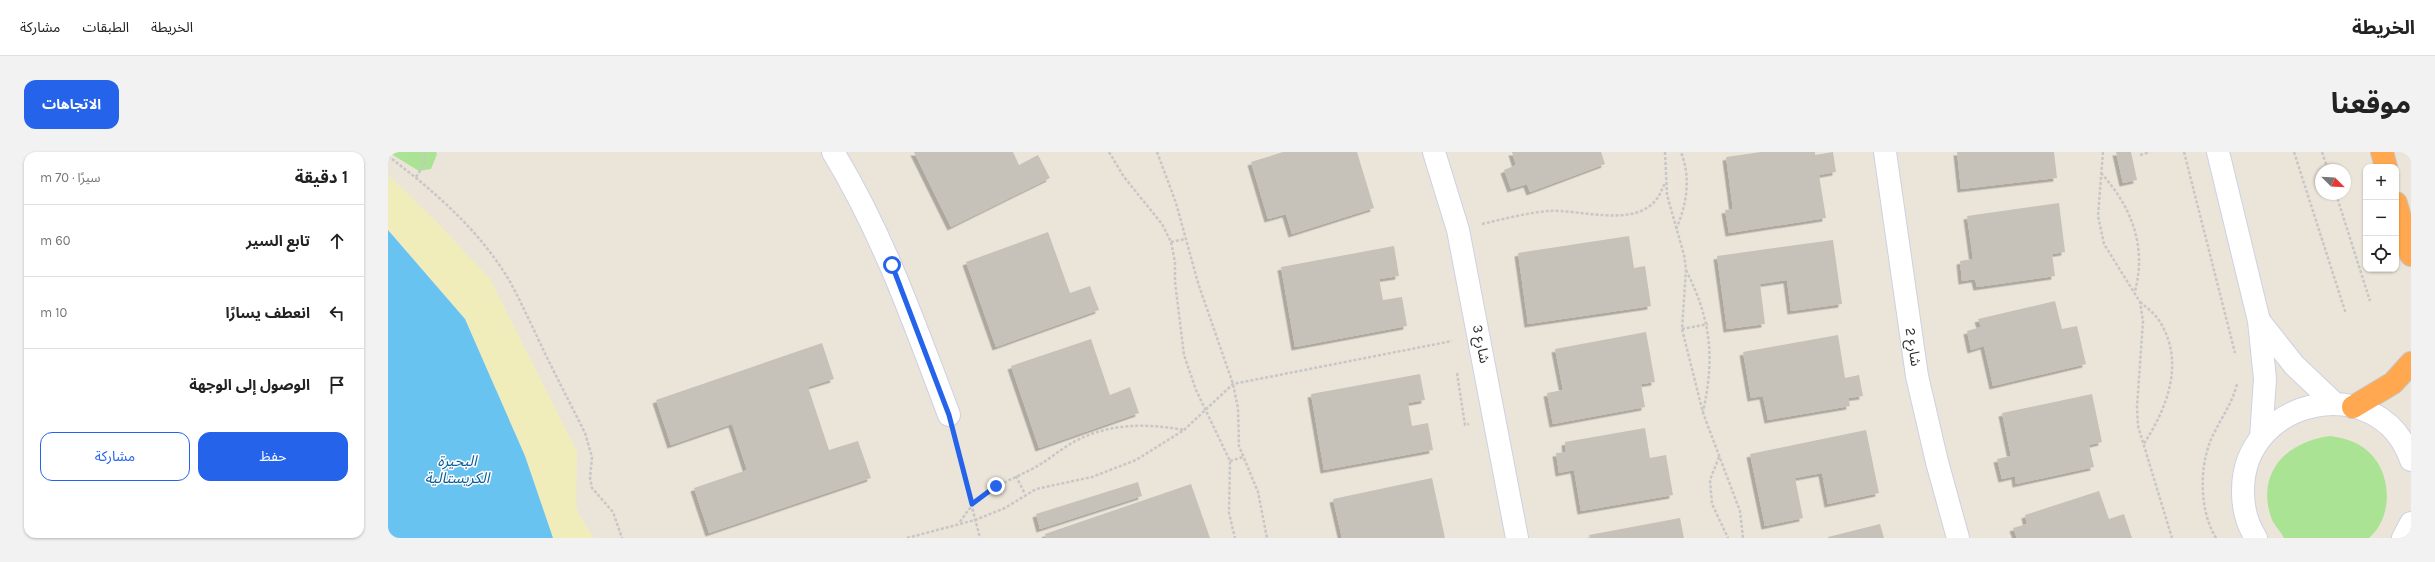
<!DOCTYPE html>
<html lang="ar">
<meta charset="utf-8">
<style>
:root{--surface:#fff;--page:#f2f2f2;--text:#222;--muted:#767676;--line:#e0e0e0;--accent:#2563eb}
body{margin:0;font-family:Karla,"Noto Sans Arabic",sans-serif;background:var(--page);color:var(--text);direction:rtl}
.controls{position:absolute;right:12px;top:12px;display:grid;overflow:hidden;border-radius:8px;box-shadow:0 1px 3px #0004}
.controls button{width:36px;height:36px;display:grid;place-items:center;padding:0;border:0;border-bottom:1px solid var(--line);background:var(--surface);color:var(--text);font:20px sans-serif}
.compass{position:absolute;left:1927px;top:12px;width:36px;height:36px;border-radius:50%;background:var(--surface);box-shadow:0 1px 3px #0004;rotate:114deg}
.stop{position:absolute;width:12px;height:12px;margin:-9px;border:3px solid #2563eb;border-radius:50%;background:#fff}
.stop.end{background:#2563eb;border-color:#fff;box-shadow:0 1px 4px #0008}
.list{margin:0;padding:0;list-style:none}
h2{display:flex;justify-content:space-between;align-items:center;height:52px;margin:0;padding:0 16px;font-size:17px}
h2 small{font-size:13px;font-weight:400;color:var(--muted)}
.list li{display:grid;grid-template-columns:26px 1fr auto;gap:12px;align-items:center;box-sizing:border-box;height:72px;padding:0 16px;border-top:1px solid var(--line)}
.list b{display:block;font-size:15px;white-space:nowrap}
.list em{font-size:13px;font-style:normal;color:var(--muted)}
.actions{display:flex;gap:8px;padding:12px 16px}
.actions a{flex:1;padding:9px 0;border:1px solid var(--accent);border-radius:12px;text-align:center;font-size:14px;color:var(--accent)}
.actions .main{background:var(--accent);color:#fff}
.icon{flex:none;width:22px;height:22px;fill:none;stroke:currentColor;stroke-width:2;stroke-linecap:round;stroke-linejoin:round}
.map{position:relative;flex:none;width:2023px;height:386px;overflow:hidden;direction:ltr;border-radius:12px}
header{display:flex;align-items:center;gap:24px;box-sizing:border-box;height:56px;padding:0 20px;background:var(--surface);border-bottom:1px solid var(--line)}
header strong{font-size:19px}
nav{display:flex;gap:22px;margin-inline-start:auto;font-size:14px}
.intro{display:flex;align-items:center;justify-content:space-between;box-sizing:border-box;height:96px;padding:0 24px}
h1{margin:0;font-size:28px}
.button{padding:10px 18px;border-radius:12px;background:var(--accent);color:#fff;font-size:14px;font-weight:700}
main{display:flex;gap:24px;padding:0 24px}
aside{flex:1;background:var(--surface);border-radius:12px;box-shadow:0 1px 3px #0004}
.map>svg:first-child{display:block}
.green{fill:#aae394}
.sand{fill:#f1edbb}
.water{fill:#69c3f0}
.building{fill:#c6c1b9;filter:url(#shadow)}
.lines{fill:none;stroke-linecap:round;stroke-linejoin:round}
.minor-casing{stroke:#ced1e2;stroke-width:24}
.motorway-casing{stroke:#c7c7c7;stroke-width:24}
.path{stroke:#c7c7c7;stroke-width:2.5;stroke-dasharray:3 2;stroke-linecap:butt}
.minor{stroke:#fff;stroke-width:22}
.motorway{stroke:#ffa850;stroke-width:22}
.route{stroke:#2563eb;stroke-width:5}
.labels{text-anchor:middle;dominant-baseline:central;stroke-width:3;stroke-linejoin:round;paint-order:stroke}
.street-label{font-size:14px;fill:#282828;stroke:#fff}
.water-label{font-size:15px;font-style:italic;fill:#0b5e99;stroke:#fff}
</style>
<header>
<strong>الخريطة</strong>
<nav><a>الخريطة</a><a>الطبقات</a><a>مشاركة</a></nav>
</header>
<div class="intro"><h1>موقعنا</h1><a class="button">الاتجاهات</a></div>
<main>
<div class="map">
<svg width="2023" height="386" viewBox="0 0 2023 386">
<defs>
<filter id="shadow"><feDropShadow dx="-3.5" dy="3.5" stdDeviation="0" flood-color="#0004"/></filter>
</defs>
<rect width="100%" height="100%" fill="#ebe4d9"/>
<!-- green -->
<g class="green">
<path d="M0,0H48L49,2L43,17L31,19Z"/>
<path d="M1942,284C1954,286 1965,288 1976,296C2004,316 2007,364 1981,386H1896C1893,380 1887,374 1884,368C1867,322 1897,290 1942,284Z"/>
</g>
<!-- sand -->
<path class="sand" d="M0,23L49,70L102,127L189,300L188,355L193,367L206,386H165L137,304L77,167L0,78Z"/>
<!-- water -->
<path class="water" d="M0,78L77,167L137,304L165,386H0Z"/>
<!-- building -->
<g class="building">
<path d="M526,0H625L631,13L650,3L662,26L563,75Z"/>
<path d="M895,0H969L986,56L904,82L898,62L880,67L863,10Z"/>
<path d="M1124,0H1213L1217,12L1142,40L1139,32L1123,37L1116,18L1128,13Z"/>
<path d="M1373,0H1427V3L1445,0L1448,20L1431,23L1438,66L1341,81L1337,58L1345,57L1338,5Z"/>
<path d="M1569,0H1666L1669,26L1573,37Z"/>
<path d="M1728,0H1743L1749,28L1735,31Z"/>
<path d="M1671,51L1677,100L1664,102L1667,124L1589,135L1587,127L1574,129L1572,109L1585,107L1579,64Z"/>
<path d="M660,80L682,141L702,134L711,158L608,195L578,110Z"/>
<path d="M1241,84L1246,116L1257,114L1263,154L1140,172L1130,101Z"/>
<path d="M1445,88L1454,152L1403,159L1399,128L1372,132L1377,172L1339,177L1329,104Z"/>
<path d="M1006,94L1011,124L991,127L995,148L1014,145L1019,174L907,195L893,115Z"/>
<path d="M1667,149L1674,177L1689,174L1698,212L1605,234L1596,194L1583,198L1579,179L1593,175L1590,167Z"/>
<path d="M1258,180L1267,230L1253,232L1257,255L1165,272L1159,241L1175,238L1167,197Z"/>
<path d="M1450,183L1457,226L1471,223L1475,244L1460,246L1462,254L1380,268L1375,244L1363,246L1355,200Z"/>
<path d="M703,187L722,243L742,235L751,261L651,296L623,214Z"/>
<path d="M434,191L446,227L420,235L441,298L470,289L483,326L321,381L306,336L359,318L344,272L283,293L268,248Z"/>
<path d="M1032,222L1037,248L1020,251L1024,274L1040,271L1045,298L936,318L923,242Z"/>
<path d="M1704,242L1714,290L1701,293L1706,315L1628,332L1627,324L1614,327L1609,307L1623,304L1614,261Z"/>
<path d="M1257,276L1262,306L1278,303L1285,343L1193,359L1186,318L1171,321L1168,301L1178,300L1177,290Z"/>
<path d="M1478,278L1491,341L1440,352L1434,321L1407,326L1415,366L1377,374L1362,302Z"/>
<path d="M1044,326L1057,386H954L945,347Z"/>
<path d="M750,330L754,344L652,377L648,362Z"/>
<path d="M803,332L822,386H658L657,382Z"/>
<path d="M1711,339L1721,367L1736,362L1744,386H1629L1625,376L1639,372L1637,363Z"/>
<path d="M1292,366L1296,386H1202L1201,383Z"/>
<path d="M1492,372L1496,386H1440V385Z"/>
</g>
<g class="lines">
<!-- minor casing -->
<g class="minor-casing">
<g id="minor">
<path d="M445,0C495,82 527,173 561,263"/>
<path d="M1046,0L1070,78L1129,386"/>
<path d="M1497,0L1529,224L1549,310L1570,386"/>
<path d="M1830,0L1871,169L1877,227L1873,285"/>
<path d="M1872,170L1906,213L1947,252"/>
<path d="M1868,386C1859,372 1855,356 1855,340C1854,244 1992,217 2023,308"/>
<path d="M2015,386L2023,371"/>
</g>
</g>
<!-- motorway casing -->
<g class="motorway-casing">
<g id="motorway">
<path d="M1994,0L1998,15"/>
<path d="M2008,51L2023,103"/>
<path d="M1965,255L2005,231L2023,211"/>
</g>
</g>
<!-- path -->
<g class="path">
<path d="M721,0L736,25L774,72L783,90L787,110V130L796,203L808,238L842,309L841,361L847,386"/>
<path d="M769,0L788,51L810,131L845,232L850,256L851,294L870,340L879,386"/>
<path d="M1277,0L1279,43L1296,103L1298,117L1294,177L1315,261L1352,359L1355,386"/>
<path d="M1715,0L1710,64L1716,92L1752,150L1755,169L1749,255L1750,274L1784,386"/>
<path d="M1796,0L1847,201"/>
<path d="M1906,0L1958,162"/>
<path d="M1934,0L1940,18"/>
<path d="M1752,3L1762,0"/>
<path d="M0,4C41,35 83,71 112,114C126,134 135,156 146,178C162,213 180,247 197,281L204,305L202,326L204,336L225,360L234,386"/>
<path d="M1713,21C1743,54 1759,94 1747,139"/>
<path d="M28,25L36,13L37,0"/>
<path d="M1948,42L1982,149"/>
<path d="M1094,72C1116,67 1138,61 1160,59C1193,57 1245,76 1268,48C1272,43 1274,37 1277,31"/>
<path d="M1288,77C1299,52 1303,26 1293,0"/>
<path d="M783,90L797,87"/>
<path d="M1298,118C1323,168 1327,205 1315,260"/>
<path d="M1752,150C1758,155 1765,160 1770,167C1798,208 1780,255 1755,293"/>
<path d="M1294,177L1320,172"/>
<path d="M1069,221L1077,273L1081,272"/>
<path d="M567,289L592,386"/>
<path d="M1331,305L1322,328L1324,352L1340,386"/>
<path d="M842,309L855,305"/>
<path d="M628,324L637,342"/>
<path d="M572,370C593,337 611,334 644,317C658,310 670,299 684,291C719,271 757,271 796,278"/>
<path d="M519,386L587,368L617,356L648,337L704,325L748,308L796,278L845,232L1064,189"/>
<path d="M1828,386C1812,360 1811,318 1822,290C1830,270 1844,253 1849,232"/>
</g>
<!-- minor -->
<use href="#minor" class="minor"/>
<!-- motorway -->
<use href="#motorway" class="motorway"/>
</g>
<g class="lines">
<!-- route -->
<path class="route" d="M504,113L561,263L584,352L608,334"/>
</g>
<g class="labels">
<!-- street labels -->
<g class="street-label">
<text transform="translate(1093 192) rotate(79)">شارع 3</text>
<text transform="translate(1525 195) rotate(81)">شارع 2</text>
</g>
<!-- water labels -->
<g class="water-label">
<text x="69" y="309">البحيرة<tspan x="69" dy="17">الكريستالية</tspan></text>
</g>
</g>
</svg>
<div class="controls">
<button>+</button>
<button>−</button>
<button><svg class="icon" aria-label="locate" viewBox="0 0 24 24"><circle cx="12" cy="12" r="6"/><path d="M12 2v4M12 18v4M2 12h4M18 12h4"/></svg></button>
</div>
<svg class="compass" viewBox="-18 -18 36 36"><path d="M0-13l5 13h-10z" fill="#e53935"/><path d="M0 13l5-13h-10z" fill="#767676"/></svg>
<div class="stop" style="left:504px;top:113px"></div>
<div class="stop end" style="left:608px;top:334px"></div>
</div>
<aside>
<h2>1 دقيقة<small>سيرًا · 70 m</small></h2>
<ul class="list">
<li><svg class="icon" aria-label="ahead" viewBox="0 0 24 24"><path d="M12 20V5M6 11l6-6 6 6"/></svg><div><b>تابع السير</b></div><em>60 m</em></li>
<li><svg class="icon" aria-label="left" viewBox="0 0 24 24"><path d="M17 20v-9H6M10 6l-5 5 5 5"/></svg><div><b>انعطف يسارًا</b></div><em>10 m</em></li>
<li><svg class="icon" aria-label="arrive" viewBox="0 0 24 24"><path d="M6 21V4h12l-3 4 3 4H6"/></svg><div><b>الوصول إلى الوجهة</b></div></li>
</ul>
<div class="actions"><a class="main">حفظ</a><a>مشاركة</a></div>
</aside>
</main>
